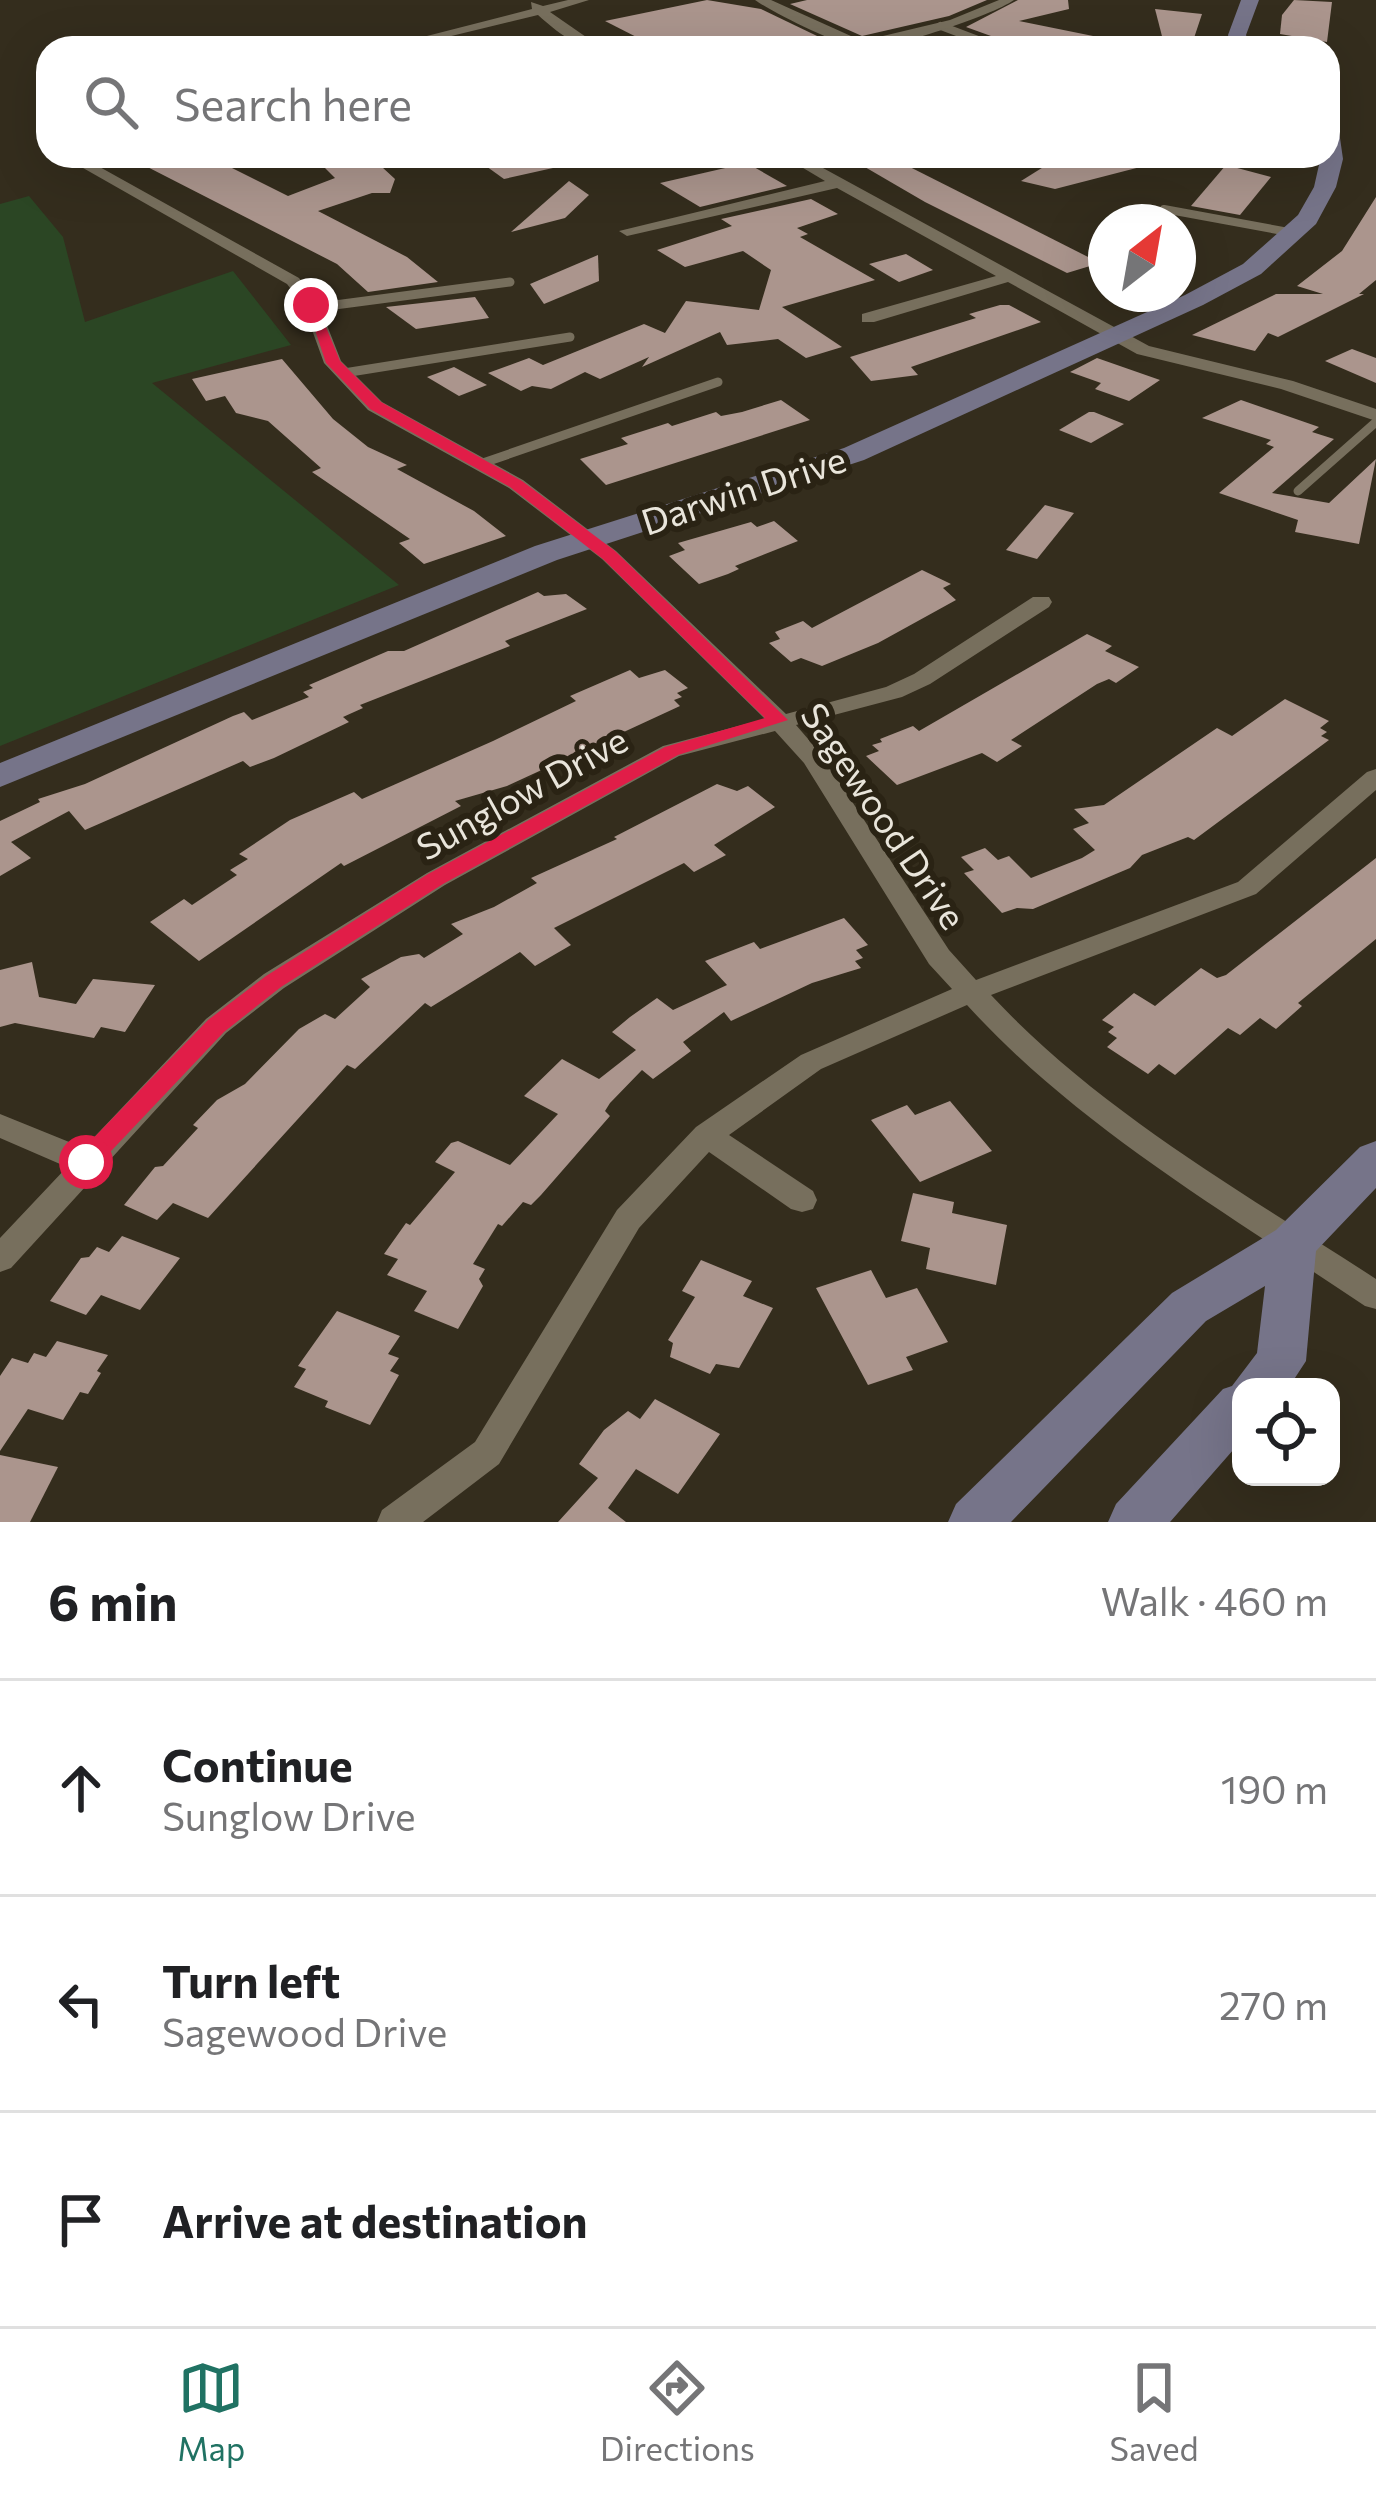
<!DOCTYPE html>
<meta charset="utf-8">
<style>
:root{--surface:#fff;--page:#f6f6f6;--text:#202124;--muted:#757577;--line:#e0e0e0;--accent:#207263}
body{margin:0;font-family:Commissioner,sans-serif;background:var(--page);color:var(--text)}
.controls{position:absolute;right:36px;bottom:36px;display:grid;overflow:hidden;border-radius:24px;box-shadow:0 12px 48px #0002}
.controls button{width:108px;height:108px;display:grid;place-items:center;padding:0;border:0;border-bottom:3px solid var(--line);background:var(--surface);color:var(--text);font:60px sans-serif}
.compass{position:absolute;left:1088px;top:204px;width:108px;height:108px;border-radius:50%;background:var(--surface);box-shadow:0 12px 48px #0002;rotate:31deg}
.stop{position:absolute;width:36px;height:36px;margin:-27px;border:9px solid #e11d48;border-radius:50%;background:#fff}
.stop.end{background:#e11d48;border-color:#fff;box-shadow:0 3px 12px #0008}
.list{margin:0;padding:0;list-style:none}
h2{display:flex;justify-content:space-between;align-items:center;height:156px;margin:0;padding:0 48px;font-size:51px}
h2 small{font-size:39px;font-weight:400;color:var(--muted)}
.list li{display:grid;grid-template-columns:78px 1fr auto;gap:36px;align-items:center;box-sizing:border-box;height:216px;padding:0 48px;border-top:3px solid var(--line)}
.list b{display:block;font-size:45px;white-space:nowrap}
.list p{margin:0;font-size:39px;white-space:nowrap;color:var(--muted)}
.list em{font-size:39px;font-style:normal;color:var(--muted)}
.icon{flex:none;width:66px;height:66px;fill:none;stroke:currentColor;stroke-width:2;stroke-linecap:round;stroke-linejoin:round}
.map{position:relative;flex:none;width:1376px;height:1522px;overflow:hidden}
.search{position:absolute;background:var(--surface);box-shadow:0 12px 48px #0002;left:36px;right:36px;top:36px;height:132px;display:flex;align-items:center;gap:30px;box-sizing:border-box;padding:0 42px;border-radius:36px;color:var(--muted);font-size:45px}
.sheet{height:804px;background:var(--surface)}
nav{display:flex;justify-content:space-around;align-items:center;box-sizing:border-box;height:168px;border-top:3px solid var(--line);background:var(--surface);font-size:33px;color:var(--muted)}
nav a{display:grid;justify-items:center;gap:6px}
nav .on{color:var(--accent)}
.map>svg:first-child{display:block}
.green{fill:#2b4624}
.building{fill:#ab958d}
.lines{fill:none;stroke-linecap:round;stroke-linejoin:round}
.lane-far1{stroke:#776f5d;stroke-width:8}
.lane{stroke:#776f5d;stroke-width:9}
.street{fill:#776f5d;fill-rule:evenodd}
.secondary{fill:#767489;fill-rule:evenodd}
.route{fill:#e11d48}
.labels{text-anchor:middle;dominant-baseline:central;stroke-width:12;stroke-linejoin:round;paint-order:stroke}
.street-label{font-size:36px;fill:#e9e5db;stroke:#2a2314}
</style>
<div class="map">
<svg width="1376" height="1522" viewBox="0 0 1376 1522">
<rect width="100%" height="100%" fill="#342d1d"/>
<!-- green -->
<path class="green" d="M29,196L63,237L85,322L233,271L291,345L152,383L399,585L0,746V204Z"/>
<!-- building -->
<g class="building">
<path d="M707,0L761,9L842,48H658L605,21Z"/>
<path d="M807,0H987L949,16L862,36L790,4Z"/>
<path d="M1018,0H1068L1069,9L1019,21L1098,37L1097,48H1007L1002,40L966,27Z"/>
<path d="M1294,0L1332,2L1327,42L1280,34L1282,15Z"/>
<path d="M1155,9L1202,14L1193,41L1163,40Z"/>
<path d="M126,156H208L288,196L335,178L318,161L370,156L395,179L390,193H372L318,211L407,257L438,282L368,292L337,264Z"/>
<path d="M472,156H561L562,166L504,179Z"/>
<path d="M846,156H888L1100,263L1067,273L925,202Z"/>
<path d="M1061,156H1151L1152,164L1055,189L1021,181Z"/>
<path d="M747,163L787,186L700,207L660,183Z"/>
<path d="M1226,165L1271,177L1240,215L1191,206Z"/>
<path d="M569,181L589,195L565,218L511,232Z"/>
<path d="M1376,197V280L1359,294H1364L1278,337L1268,333L1255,351L1192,335L1276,294H1323L1297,286L1342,251Z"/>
<path d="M811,199L838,214L797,228L808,234L800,237L875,280L782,307L842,347L806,358L778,339L727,345L720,332L642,367L649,357L600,379L585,372L551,389L532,386L521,391L488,373L529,358L543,365L644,324L665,333L686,301L759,310L771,270L743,251L685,267L657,250L732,226L721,219Z"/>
<path d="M906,254L933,270L899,282L869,264Z"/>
<path d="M598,255L599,281L544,304L530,284Z"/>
<path d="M475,297L489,318L416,329L386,307Z"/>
<path d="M1000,305H1009L1041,322L911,367L918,375L871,381L850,357L976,318L969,314Z"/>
<path d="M1352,349L1376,358V383L1325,361Z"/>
<path d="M1097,358L1160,380L1129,401L1095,389L1101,383L1070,372Z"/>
<path d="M282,359L333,419L368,447L407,465L397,469L474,511L506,536L424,564L399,543L410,539L312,472L321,468L268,421L236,413L225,396L206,401L192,379Z"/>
<path d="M454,367L487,385L459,396L427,377Z"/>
<path d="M781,400L810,420L606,485L580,459L628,444L621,438L668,423L672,426L716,412L721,416L742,412Z"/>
<path d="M1241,400L1319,427L1312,432L1334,439L1272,493L1329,503L1376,459L1359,544L1295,532L1298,520L1219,493L1274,447L1266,444L1271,440L1202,418Z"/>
<path d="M1089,412H1094L1124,424L1091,443L1059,430Z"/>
<path d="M1045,505L1074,513L1037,559L1006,550Z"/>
<path d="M774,521L798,541L735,566L739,569L728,574L699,584L669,556L685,550L678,543L751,522L757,527Z"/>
<path d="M922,570L951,584L943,588L956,600L878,643L822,666L801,658L791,662L769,643L780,639L775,632L803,621L812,628Z"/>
<path d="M538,592L544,596L566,594L587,609L505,641L510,646L360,705L363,708L343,717L349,722L274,758L250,767L243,761L85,830L69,811L11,842L31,858L0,876V821L40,802L38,799L85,784L233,716L244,712L252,720L309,697L303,692L313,688L309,685L388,651H404Z"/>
<path d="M1087,634L1112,646L1105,651L1139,667L1116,683L1109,679L1097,684L1011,740L1022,746L997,762L982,753L897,785L866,756L879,751L872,745L882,742L880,739L913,726L919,731Z"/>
<path d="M630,670L639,678L665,670L688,688L677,693L682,697L674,700L680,706L507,786L455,801L461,806L344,866L341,863L199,961L150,922L184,899L192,905L237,875L230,870L248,859L239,854L290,820L354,792L362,799L493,741L576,701L570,696Z"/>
<path d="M1285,699L1329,721L1320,728L1327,732L1321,736L1329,740L1194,840L1188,837L1142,855L1130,868L1033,909L1017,908L1002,913L964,873L974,870L961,857L985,848L998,860L1009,856L1031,878L1082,858L1095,850L1073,829L1089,823L1074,809L1104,805L1217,728L1232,736Z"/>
<path d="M717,784L737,791L748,786L775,807L714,845L726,855L694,872L684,863L554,928L571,945L535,966L520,952L431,1007L425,1003L355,1069L347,1065L208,1218L173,1203L157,1220L124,1205L155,1167L163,1166L198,1128L193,1125L217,1100L245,1084L299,1029L325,1014L335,1019L370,987L361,979L401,957L419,954L424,958L463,934L451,924L494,907L537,883L531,878L617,839L614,837Z"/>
<path d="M1376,858V939L1298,1003L1302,1006L1276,1029L1260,1018L1240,1035L1228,1028L1175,1075L1159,1064L1148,1074L1107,1047L1117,1038L1108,1032L1114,1027L1102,1020L1134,993L1155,1006L1201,968L1217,978L1226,975Z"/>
<path d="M844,918L868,945L856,950L863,958L855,961L861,968L812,983L731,1021L724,1012L683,1042L691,1051L653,1079L642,1070L610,1103L605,1111L610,1116L541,1195L531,1205L523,1202L502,1226L498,1224L473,1264L485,1269L479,1279L483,1286L458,1329L414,1311L427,1291L387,1275L398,1259L384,1254L406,1223L410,1225L455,1172L435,1162L451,1143L458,1141L510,1165L558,1114L524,1096L562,1059L599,1079L636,1050L612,1032L630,1017L657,998L673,1010L727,985L705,961L754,942L760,949Z"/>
<path d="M32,962L39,997L76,1004L93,979L155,985L125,1032L101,1027L94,1038L15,1023L0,1027V970Z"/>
<path d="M950,1101L992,1151L920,1182L871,1120L907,1105L915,1115Z"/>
<path d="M913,1193L954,1202L952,1213L1007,1225L996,1285L926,1269L930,1248L901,1241Z"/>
<path d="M122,1236L180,1258L140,1310L101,1295L86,1315L50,1301L81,1258L89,1257L97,1247L109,1252Z"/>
<path d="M701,1260L752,1281L743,1296L773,1308L739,1368L716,1364L710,1374L670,1357L673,1343L668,1340L695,1297L682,1291Z"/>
<path d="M871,1270L886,1298L917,1288L948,1342L906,1357L913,1370L868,1385L816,1288Z"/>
<path d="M337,1311L400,1336L388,1354L399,1358L390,1371L399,1375L370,1425L325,1407L328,1401L294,1387L306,1369L298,1366Z"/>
<path d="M57,1341L108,1355L97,1371L101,1373L88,1394L80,1392L63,1420L28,1409L0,1451V1376L12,1358L28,1363L34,1353L46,1357Z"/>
<path d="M655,1399L720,1434L678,1494L636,1469L608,1508L626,1522H558L598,1478L579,1464L604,1430L628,1411L640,1419Z"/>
<path d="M0,1455L58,1467L30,1522H0Z"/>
</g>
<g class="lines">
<!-- lane-far1 -->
<g class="lane-far1">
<path d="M941,26L999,48"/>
<path d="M1164,209L1294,233"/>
</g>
<!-- lane -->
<g class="lane">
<path d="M312,308L510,282"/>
<path d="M344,373L570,337"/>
<path d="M480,464L718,382"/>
<path d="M1298,491L1376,422"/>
</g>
<!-- street -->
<g class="street">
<path d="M568,0H589L550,12L602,48C576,48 557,32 538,15L402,48H380L532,9L531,2L543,6Z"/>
<path d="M755,0H771L862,41L950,20L999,0H1014C990,17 879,53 857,48C835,43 773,13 755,0Z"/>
<path d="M62,156H80L299,278L319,305L341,361L382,402L523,480L616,551L786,714L886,687L914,674L1033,597H1049L1052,602L1049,607L930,684L902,697L796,725L821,754L949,950L976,980L1238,882L1367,772L1376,769V790L1256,894L991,995C1100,1112 1243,1192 1376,1279V1309L1365,1306C1227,1213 1079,1128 967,1005L821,1069L729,1135L813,1191L817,1200L813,1209L802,1212L791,1209L709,1152L639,1228L499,1464L423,1522H377L382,1510L475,1442L617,1210L696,1127L801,1055L952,989L929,964L804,763L775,731L679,756L445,885L284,988L226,1033L11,1268L0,1272V1238L67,1167L0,1138V1114L84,1148L206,1019L264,974L427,873L663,746L765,719L602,559L509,488L368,410L324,363L303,305L287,284Z"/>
<path d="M783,156H801L1149,346L1293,381L1376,409V421L1281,389L1137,354L1008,282L874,322H862V314L996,276L837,188L627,236L619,231L825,181Z"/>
</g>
<!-- secondary -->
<g class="secondary">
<path d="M1241,0H1259L1246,35L1251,48H1231L1228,35Z"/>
<path d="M1328,125L1339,131L1343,159L1336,187L1316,224L1261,274L1203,305L864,460L557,560L0,787V763L535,546L844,448L1185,295L1243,264L1298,215L1314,187L1321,156H1328Z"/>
<path d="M1376,1141V1188L1316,1251L1306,1361L1289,1387H1241V1441L1170,1522H1108L1116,1504L1223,1389L1232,1386L1257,1353L1265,1286L1206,1321L1011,1522H948L956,1504L1172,1293L1276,1230L1360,1147Z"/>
</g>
</g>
<!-- route -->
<path class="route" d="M306,303H316L340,361L381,402L522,481L615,551L788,720L678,755L443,884L281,987L224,1032L94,1169L86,1172L73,1162L77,1155L208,1020L266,976L428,874L665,747L765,718L603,559L510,487L370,409L326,363Z"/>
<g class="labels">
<!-- street labels -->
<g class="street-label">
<text transform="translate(743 489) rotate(-18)">Darwin Drive</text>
<text transform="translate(521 792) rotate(-29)">Sunglow Drive</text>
<text transform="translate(885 815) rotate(56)">Sagewood Drive</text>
</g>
</g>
</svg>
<div class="controls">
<button><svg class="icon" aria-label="locate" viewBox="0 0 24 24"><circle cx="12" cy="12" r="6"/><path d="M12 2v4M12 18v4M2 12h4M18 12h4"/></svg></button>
</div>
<svg class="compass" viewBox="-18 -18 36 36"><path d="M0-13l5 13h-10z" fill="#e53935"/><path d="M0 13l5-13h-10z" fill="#757577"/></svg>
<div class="stop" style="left:86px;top:1162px"></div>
<div class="stop end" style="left:311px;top:305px"></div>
<div class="search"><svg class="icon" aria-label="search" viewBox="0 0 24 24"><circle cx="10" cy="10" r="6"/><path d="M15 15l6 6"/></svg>Search here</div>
</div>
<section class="sheet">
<h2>6 min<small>Walk · 460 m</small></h2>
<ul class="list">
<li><svg class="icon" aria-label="ahead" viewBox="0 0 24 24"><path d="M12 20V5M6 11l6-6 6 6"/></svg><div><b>Continue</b><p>Sunglow Drive</p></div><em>190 m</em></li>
<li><svg class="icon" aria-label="left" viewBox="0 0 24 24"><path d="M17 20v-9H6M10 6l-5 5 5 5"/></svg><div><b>Turn left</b><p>Sagewood Drive</p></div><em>270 m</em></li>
<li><svg class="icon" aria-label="arrive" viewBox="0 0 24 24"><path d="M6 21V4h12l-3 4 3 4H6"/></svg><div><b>Arrive at destination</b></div></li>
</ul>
</section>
<nav>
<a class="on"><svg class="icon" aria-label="map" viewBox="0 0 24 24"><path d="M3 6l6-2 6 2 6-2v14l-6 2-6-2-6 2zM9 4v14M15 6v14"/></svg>Map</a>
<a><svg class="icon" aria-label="directions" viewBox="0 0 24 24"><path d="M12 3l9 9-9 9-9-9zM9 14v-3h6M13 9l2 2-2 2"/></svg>Directions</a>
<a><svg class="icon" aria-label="saved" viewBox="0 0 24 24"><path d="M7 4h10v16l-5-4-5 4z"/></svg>Saved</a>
</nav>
